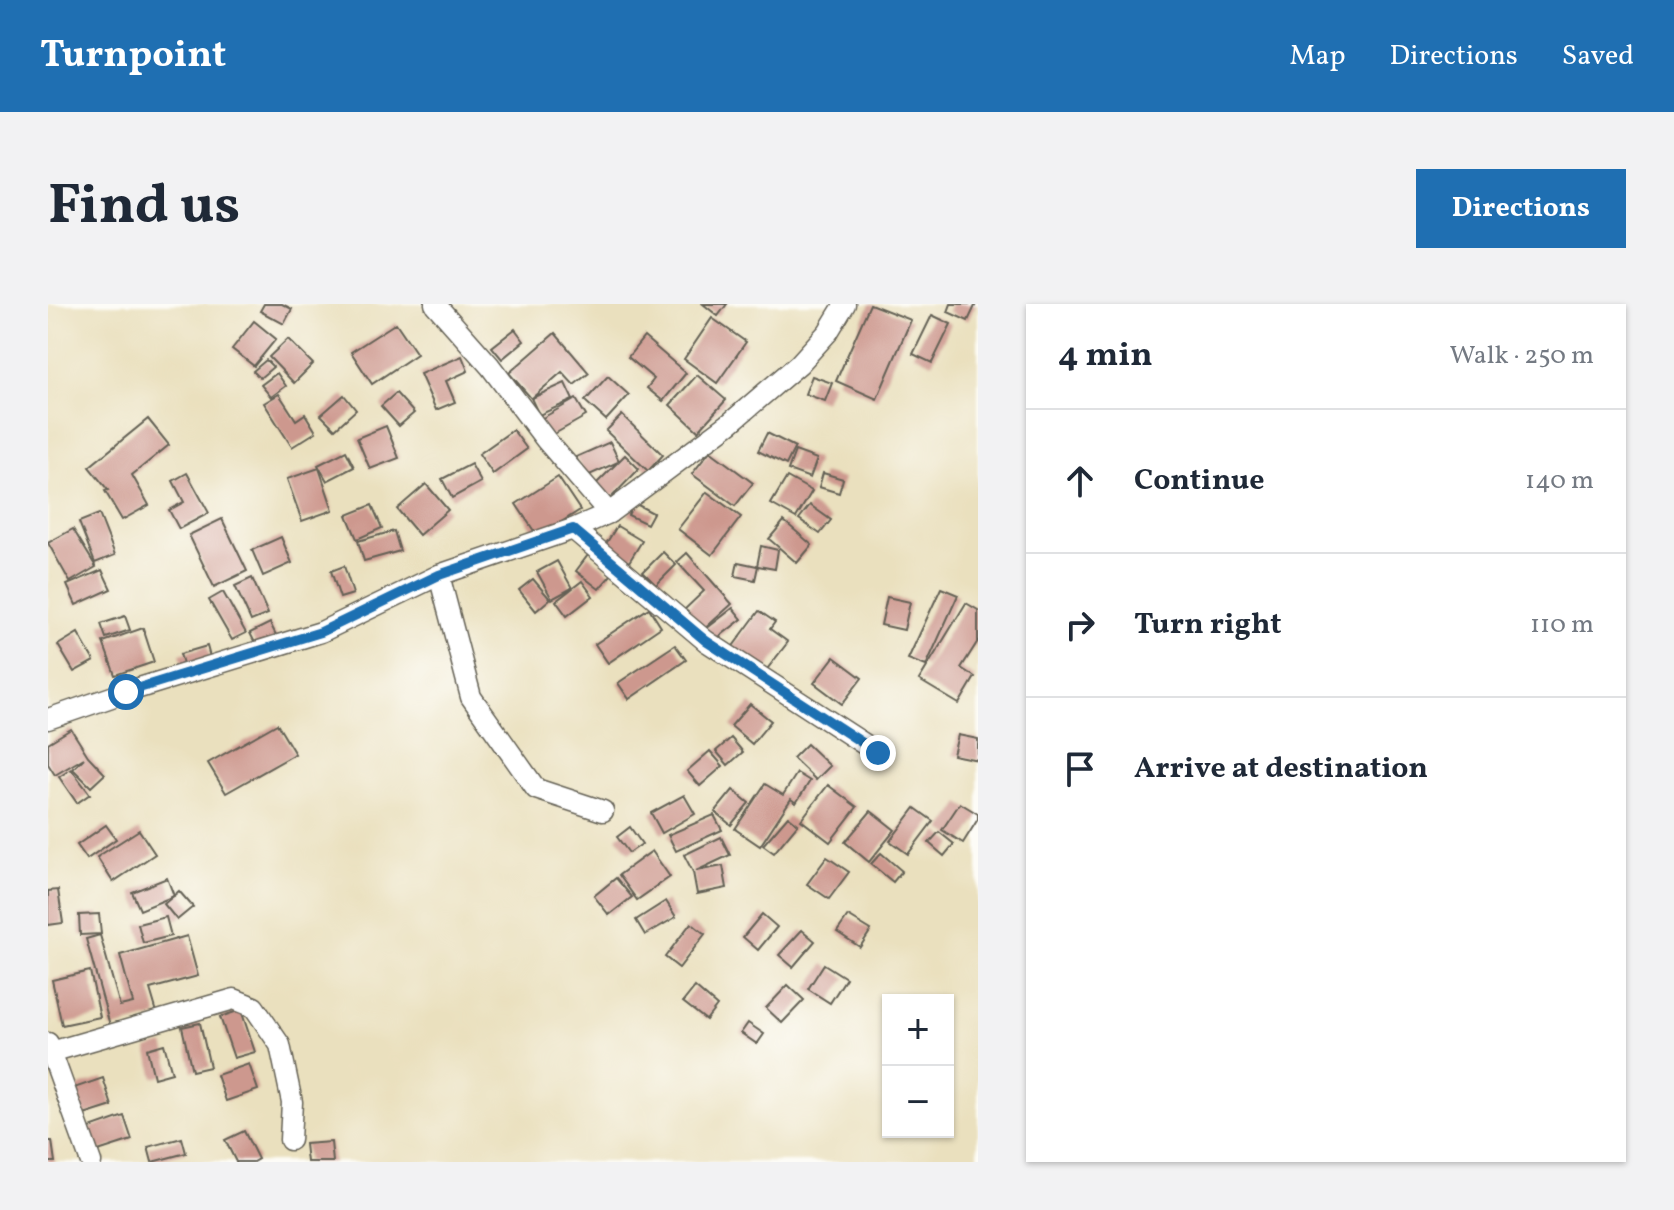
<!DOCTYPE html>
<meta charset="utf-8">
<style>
:root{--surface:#fff;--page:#f2f2f3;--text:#1f2937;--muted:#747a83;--line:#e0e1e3;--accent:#1f6fb2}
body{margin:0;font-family:Vollkorn,serif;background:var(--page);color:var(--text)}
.controls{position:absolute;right:24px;bottom:24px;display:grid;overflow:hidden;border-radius:0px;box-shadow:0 2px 6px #0004}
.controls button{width:72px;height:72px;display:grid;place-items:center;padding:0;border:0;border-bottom:2px solid var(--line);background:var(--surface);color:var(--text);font:40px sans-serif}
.stop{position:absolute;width:24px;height:24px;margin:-18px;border:6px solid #1f6fb2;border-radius:50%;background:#fff}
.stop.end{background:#1f6fb2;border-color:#fff;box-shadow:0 2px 8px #0008}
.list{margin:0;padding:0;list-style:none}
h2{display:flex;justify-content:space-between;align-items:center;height:104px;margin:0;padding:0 32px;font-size:34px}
h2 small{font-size:26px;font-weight:400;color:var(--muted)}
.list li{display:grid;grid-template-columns:52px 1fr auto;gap:24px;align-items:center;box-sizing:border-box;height:144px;padding:0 32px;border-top:2px solid var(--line)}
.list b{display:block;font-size:30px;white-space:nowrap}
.list em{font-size:26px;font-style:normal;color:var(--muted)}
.icon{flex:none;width:44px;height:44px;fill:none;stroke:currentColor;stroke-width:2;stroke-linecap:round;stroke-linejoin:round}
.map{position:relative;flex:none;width:930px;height:858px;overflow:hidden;border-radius:0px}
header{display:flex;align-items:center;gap:48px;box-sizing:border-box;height:112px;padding:0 40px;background:var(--accent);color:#fff}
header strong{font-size:38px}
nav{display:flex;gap:44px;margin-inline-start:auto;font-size:28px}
.intro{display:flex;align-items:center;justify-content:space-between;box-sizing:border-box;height:192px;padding:0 48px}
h1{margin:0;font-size:56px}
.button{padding:20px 36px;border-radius:0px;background:var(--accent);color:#fff;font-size:28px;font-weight:700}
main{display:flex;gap:48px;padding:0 48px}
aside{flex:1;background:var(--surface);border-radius:0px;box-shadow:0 2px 6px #0004}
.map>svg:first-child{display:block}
.building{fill:#cd988e}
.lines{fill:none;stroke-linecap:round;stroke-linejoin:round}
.minor-casing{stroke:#646155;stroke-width:23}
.minor{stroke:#fff;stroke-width:20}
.route{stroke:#1f6fb2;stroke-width:10}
</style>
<header>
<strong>Turnpoint</strong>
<nav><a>Map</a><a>Directions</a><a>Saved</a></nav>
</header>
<div class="intro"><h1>Find us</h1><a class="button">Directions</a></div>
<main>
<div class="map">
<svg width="930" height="858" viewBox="0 0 930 858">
<rect width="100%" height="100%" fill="#fdfcf7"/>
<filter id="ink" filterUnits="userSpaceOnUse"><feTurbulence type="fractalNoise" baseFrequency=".0125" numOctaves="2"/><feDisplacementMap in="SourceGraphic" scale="16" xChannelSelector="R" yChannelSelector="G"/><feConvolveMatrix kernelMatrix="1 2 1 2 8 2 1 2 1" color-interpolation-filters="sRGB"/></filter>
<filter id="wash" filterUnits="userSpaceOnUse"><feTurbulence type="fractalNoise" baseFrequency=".006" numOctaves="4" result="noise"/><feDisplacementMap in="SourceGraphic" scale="32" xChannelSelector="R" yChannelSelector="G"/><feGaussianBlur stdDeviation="1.8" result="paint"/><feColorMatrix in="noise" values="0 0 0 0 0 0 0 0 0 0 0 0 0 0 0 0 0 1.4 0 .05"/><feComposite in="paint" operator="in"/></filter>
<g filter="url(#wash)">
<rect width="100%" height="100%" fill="#eae0be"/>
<g id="blocks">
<!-- building -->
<g class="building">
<path d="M216,0H234L244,5L236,20L212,7Z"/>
<path d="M655,0H679L670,12Z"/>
<path d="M822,0L863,16L829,95L788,77Z"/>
<path d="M903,0H928L920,17L900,8Z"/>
<path d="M884,11L903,20L884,59L865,50Z"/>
<path d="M664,14L698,38L669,79L636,55Z"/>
<path d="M206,17L228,35L206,62L184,45Z"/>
<path d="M348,19L369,50L324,80L303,48Z"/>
<path d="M467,25L476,37L454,55L444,43Z"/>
<path d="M507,29L541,69L526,81L514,68L484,94L517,79L525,96L491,111L483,94L461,69Z"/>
<path d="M596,33L638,69L615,97L599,84L606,75L580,53Z"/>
<path d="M240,35L265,60L246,79L221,53Z"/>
<path d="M414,52L420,67L398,77L407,98L388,106L372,70Z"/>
<path d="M218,56L225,63L212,74L205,67Z"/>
<path d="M229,69L238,82L223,93L213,81Z"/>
<path d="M649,71L678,96L650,127L622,101Z"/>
<path d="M560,72L581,91L558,116L537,97Z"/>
<path d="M764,72L784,79L777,97L757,90Z"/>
<path d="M348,89L366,109L351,122L333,102Z"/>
<path d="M231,90L248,116L257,110L268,128L244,143L216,99Z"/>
<path d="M296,91L308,106L287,125L273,111Z"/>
<path d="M528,95L538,112L501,133L491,116Z"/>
<path d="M574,111L615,151L600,167L558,127Z"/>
<path d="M100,115L121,141L84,171L101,201L74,216L57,187L60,186L41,163Z"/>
<path d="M338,122L351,154L322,165L309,134Z"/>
<path d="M465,126L479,145L445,170L431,150Z"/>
<path d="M719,129L747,143L738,161L710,147Z"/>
<path d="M562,138L571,157L577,151L591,165L556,201L541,187L570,158L537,173L528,153Z"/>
<path d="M298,147L306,163L279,177L270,161Z"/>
<path d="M662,147L705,179L687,202L644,170Z"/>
<path d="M747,147L769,155L762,174L740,166Z"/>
<path d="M423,160L433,178L404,194L394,175Z"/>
<path d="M271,164L285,206L254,217L239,175Z"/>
<path d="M139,169L161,209L131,225L121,206L136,198L125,177Z"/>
<path d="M775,169L795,175L791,189L771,183Z"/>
<path d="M510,173L532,206L490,233L468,200Z"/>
<path d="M739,173L764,187L748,214L723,200Z"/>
<path d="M378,180L400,206L371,231L349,205Z"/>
<path d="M659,188L693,213L664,251L630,225Z"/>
<path d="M586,199L605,209L599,220L580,211Z"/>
<path d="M324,201L334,224L309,235L299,211Z"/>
<path d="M762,201L783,216L772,230L751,215Z"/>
<path d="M51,210L67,251L47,259L31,218Z"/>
<path d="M174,215L199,267L166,283L141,231Z"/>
<path d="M736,217L764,241L749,259L721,235Z"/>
<path d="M569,222L594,237L581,258L556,243Z"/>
<path d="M25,225L48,263L22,278L0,239Z"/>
<path d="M346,227L352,247L316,257L310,237Z"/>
<path d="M233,233L244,259L215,272L204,246Z"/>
<path d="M713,242L730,246L727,265L710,262L707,276L687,272L690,258L709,262Z"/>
<path d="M615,248L628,261L608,281L595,268Z"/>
<path d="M639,249L684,300L653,328L634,308L656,287L629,258Z"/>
<path d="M540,251L564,270L551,285L528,267Z"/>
<path d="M509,257L524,284L504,295L489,268Z"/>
<path d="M296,262L305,290L292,294L283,267Z"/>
<path d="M54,266L63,285L28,301L19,281Z"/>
<path d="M204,274L220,310L203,317L187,282Z"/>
<path d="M485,275L502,295L488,307L471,286Z"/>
<path d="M534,277L545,292L519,312L508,297Z"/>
<path d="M893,284L910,291L878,362L860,355Z"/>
<path d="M175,288L198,329L184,336L161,296Z"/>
<path d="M839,293L862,298L856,326L833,321Z"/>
<path d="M918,299L930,306V337L913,364L927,373L911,400L871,376Z"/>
<path d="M601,304L613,323L560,359L547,340Z"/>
<path d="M685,304L694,315L667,336L658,325Z"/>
<path d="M711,307L727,318L722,325L740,338L716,369L683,345Z"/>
<path d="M77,312L82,326L58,334L53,320Z"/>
<path d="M222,319L230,335L210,345L202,329Z"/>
<path d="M95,324L106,358L67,371L55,338Z"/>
<path d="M30,329L46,357L26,368L10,341Z"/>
<path d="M627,341L638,356L581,395L570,379Z"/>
<path d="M159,342L163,357L137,366L132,350Z"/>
<path d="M786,353L814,374L794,400L766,379Z"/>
<path d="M702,400L723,417L704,440L683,422Z"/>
<path d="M229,420L247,450L178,489L160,459Z"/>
<path d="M23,425L40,452L57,470L43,483L25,465L36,454L7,471L0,460V439Z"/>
<path d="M910,431L930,435V456L905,451Z"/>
<path d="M683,434L695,448L680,461L668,447Z"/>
<path d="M759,440L782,462L768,476L745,454Z"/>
<path d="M662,447L675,462L652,482L639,467Z"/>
<path d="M23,465L42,490L29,499L11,473Z"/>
<path d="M749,469L762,477L748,499L743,495L712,542L687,525L717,480L735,491Z"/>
<path d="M780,481L809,503L782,538L753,516Z"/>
<path d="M685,486L701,499L683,521L667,508Z"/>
<path d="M636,491L647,510L614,529L603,509Z"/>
<path d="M912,499L930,510V515L915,539L894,526Z"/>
<path d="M867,504L885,517L860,550L842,537Z"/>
<path d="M823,507L847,526L821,558L797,538Z"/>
<path d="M666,511L674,526L628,547L620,531Z"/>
<path d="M740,512L750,520L726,549L715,541Z"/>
<path d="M58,521L68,535L39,555L29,541Z"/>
<path d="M582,523L594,540L581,549L569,533Z"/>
<path d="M91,526L107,550L65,578L49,553Z"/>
<path d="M891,528L906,540L896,552L881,539Z"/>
<path d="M673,533L682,551L648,567L675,562L679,584L649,590L645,568L636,551Z"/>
<path d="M604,547L622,573L589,596L571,571Z"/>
<path d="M833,549L854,567L845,578L823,560Z"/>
<path d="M779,553L801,568L781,595L759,580Z"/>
<path d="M119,574L126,592L92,606L84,588Z"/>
<path d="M568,574L584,593L561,611L546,592Z"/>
<path d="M10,586L15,619L0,621V587Z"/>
<path d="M131,587L145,603L129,616L116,600Z"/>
<path d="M618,597L628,613L597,631L588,616Z"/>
<path d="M51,610L53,630L32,631L31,611Z"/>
<path d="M714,610L729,623L710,646L695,633Z"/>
<path d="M800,612L823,626L812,643L789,628Z"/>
<path d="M118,613L123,632L95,639L90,620Z"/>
<path d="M643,619L657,630L631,664L617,653Z"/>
<path d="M754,626L767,637L745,663L731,651Z"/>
<path d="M52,631L72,702L85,699L72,651L139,632L150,672L102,685L110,712L63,725L38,635Z"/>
<path d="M776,660L798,674L782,699L760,685Z"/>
<path d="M42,667L52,713L14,721L4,676Z"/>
<path d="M740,681L756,696L734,719L718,704Z"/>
<path d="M647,683L669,702L658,716L635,698Z"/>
<path d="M193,706L207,748L186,754L172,713Z"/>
<path d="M152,719L162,763L144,767L134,723Z"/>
<path d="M700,719L716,730L709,740L693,729Z"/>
<path d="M116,740L124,769L106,774L99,745Z"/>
<path d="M201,760L210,786L178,797L169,771Z"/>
<path d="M55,774L64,802L36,811L26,784Z"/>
<path d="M76,812L84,836L47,848L39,825Z"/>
<path d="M196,827L210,855L205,858H188L177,836Z"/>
<path d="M134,834L138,849L104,858L100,843Z"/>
<path d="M0,837H4L7,858H0Z"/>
<path d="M283,838L285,858H259L257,840Z"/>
</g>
</g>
</g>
<g filter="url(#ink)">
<use href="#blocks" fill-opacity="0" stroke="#646155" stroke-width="2"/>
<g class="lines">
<!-- minor casing -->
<g class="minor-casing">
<g id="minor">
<path d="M387,0L442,62L498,136L561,209"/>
<path d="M525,225L658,337L830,449"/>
<path d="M391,271L423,393L488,485L555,507"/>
<path d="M0,415L78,388L273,328L391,271L525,225L561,209L682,119L751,60L780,28L797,0"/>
<path d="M0,739L43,858"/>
<path d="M3,748L186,695L206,703L232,741L244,798L242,836"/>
</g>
</g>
<!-- minor -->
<use href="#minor" class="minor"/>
</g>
</g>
<g class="lines" filter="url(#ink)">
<!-- route -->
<path class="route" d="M78,388L273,328L391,271L525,225L658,337L830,449"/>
</g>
</svg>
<div class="controls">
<button>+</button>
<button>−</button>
</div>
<div class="stop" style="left:78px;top:388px"></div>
<div class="stop end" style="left:830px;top:449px"></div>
</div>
<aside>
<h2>4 min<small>Walk · 250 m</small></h2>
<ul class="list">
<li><svg class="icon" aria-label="ahead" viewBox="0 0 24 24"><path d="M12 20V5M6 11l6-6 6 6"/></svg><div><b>Continue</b></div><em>140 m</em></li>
<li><svg class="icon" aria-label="right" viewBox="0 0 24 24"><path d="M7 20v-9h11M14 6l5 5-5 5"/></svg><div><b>Turn right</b></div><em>110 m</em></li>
<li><svg class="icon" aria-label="arrive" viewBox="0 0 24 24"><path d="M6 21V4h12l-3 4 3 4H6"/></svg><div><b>Arrive at destination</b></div></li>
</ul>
</aside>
</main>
